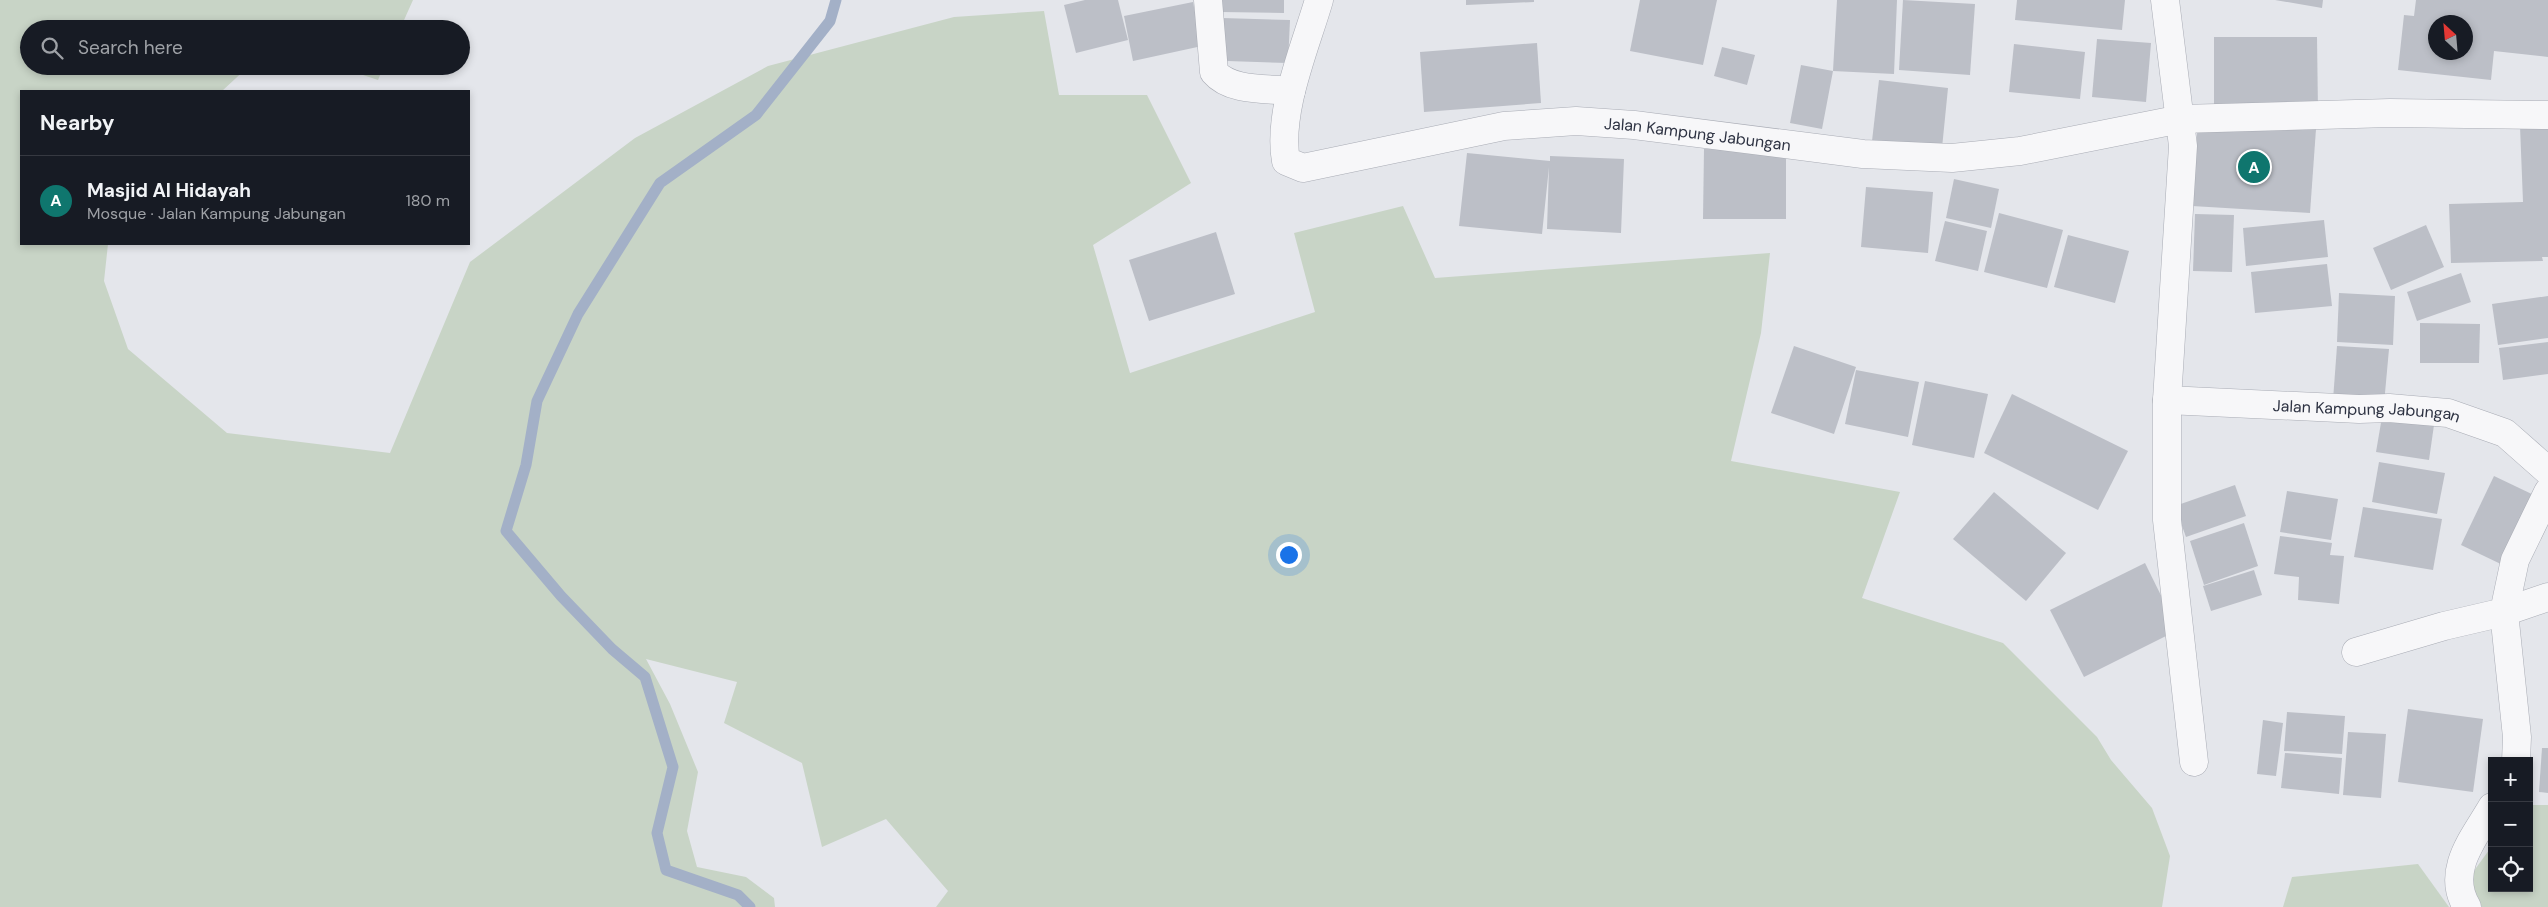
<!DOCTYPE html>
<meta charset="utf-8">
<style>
:root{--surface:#171b24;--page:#242831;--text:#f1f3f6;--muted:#9ea1a6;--line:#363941;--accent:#0f766e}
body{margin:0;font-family:"DM Sans",sans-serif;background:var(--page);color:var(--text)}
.controls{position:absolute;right:15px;bottom:15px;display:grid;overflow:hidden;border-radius:0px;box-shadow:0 2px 8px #0003}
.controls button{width:45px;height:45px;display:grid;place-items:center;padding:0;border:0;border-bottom:1px solid var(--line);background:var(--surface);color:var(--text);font:25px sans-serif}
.compass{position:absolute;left:2428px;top:15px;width:45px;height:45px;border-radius:50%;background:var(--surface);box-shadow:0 2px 8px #0003;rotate:334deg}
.you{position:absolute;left:1288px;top:554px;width:18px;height:18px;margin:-12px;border:4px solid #fff;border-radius:50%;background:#1a73e8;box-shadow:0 0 0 8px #1a73e833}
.badge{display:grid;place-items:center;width:32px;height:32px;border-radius:50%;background:var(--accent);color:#fff;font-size:16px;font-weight:700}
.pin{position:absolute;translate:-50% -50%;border:2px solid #fff;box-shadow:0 1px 5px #0006}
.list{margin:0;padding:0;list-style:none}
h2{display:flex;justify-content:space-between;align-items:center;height:65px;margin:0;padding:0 20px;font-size:21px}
h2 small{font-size:16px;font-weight:400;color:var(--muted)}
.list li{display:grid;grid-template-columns:32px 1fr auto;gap:15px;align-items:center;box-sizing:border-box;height:90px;padding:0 20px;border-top:1px solid var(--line)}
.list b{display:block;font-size:19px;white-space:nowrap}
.list p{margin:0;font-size:16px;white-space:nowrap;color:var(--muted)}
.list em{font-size:16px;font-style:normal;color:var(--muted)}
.icon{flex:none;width:28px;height:28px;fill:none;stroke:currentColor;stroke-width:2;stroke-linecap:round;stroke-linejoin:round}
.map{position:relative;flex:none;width:2548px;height:907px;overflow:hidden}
.search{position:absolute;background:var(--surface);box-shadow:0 2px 8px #0003;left:20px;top:20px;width:450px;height:55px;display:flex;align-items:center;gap:12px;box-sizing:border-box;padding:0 18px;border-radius:28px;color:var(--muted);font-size:19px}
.panel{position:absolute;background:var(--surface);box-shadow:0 2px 8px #0003;left:20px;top:90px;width:450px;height:155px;border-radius:0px}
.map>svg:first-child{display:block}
.green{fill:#c8d4c6}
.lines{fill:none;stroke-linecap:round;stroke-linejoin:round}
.stream{stroke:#a3b0c7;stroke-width:11}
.building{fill:#bcbfc7;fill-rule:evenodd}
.minor-casing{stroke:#a9acb5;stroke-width:29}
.minor{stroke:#f7f7f9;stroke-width:28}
.labels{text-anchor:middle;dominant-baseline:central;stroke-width:5;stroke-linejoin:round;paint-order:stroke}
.street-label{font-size:16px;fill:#2d3242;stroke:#f4f5f8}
</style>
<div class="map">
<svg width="2548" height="907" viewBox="0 0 2548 907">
<rect width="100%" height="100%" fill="#e4e6eb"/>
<!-- green -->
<g class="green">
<path d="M0,0H413L400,29H29V66H249L222,91H21V244H108L104,281L128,349L227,433L390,453L470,262L635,138L768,66L954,17L1044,11L1059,95H1147L1191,183L1093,245L1130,373L1315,312L1294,233L1403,206L1435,278L1770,253L1761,333L1731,461L1900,492L1862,598L2003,643L2097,737L2111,760L2152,808L2170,856L2162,907H936L948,891L886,819L822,847L802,763L724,723L737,682L646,659L670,704L698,772L687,831L697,867L746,877L774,898L775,907H0Z"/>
<path d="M336,66H384L378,80Z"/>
<path d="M2529,805H2548V907H2482L2468,879L2492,846V888H2529Z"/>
<path d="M2418,864L2449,907H2283L2292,877Z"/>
</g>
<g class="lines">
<!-- stream -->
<path class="stream" d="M750,907L738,895L666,870L657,833L673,767L645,677L612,649L561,596L506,531L526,465L537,401L578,314L660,183L756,115L830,21L836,0"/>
</g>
<!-- building -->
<g class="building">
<path d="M1085,0H1118L1128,40L1076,53L1064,5Z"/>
<path d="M1221,0H1284V13L1221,12Z"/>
<path d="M1466,0H1534V2L1466,5Z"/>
<path d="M1640,0H1717L1703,65L1630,51Z"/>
<path d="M1837,0H1897L1894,74L1833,71L1822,129L1790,123L1801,65L1833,71Z"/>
<path d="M1903,0L1975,4L1970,75L1899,70Z"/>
<path d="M2017,0H2125L2122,30L2015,20Z"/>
<path d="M2275,0H2323L2322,8Z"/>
<path d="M2416,0H2548V57L2494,51L2491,80L2398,70L2404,15L2414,16ZM2436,22H2466V52H2436Z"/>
<path d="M1193,2L1202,46L1133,61L1124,16Z"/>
<path d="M1222,18L1290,20L1288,63L1227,61Z"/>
<path d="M2214,37H2317L2318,112L2214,113Z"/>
<path d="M2097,39L2151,43L2146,102L2092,97Z"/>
<path d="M1537,43L1541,103L1424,112L1420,52Z"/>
<path d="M2014,44L2085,52L2080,99L2009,92Z"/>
<path d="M1722,47L1755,55L1747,85L1714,76Z"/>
<path d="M1879,80L1948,88L1942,148L1872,141Z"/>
<path d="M2198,121L2316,129L2310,213L2192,206Z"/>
<path d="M2548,124V257H2542L2543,261L2451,263L2449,204L2523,202L2520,126Z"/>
<path d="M1704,149L1786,150V219H1703Z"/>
<path d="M1467,153L1550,161V156L1624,159L1621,233L1547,229L1549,167L1542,234L1459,226Z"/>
<path d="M1954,179L1999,189L1991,228L1946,218Z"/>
<path d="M1866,187L1933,192L1928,253L1861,247Z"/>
<path d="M1999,213L2063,230L2047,288L1984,272Z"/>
<path d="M2195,214L2234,215L2232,272L2193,271Z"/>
<path d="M2324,220L2328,257L2246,266L2243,228Z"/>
<path d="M1945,221L1987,231L1978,271L1935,261Z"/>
<path d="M2426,225L2444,267L2391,290L2373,248Z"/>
<path d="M1216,232L1235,294L1149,321L1129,260Z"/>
<path d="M2068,235L2129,251L2115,303L2054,287Z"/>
<path d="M2327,264L2332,306L2255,313L2251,272Z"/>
<path d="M2461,273L2471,302L2417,321L2407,292Z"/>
<path d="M2339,293L2395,296L2393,345L2337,342Z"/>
<path d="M2548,296V338L2498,345L2492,304Z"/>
<path d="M2420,323L2480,324L2479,363H2420Z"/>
<path d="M2548,342V374L2503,380L2499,348Z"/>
<path d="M1794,346L1856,367L1834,434L1771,413Z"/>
<path d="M2337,346L2389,349L2384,404L2333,400Z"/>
<path d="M1856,370L1919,382L1908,437L1845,424Z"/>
<path d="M1925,381L1988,394L1974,458L1912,445Z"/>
<path d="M2012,394L2128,451L2098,510L1984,453Z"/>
<path d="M2383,411L2435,418L2429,460L2376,452Z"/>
<path d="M2379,462L2445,473L2437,514L2372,502Z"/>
<path d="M2494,476L2538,497L2505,566L2461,545Z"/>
<path d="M2235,485L2246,516L2186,537L2175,506Z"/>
<path d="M2287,491L2338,499L2331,540L2280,532Z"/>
<path d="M1994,492L2066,553L2026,601L1953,539Z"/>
<path d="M2363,507L2442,519L2433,570L2354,557Z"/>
<path d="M2244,523L2258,566L2204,585L2190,541Z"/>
<path d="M2280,536L2332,543L2330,555L2344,556L2339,604L2298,600L2299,577L2274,574Z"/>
<path d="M2145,563L2178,630L2084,677L2050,610Z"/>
<path d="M2254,570L2262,595L2211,611L2203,586Z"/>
<path d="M2408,709L2483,719L2473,792L2398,782Z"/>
<path d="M2287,712L2345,716L2342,754L2284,751Z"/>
<path d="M2263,720L2283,723L2276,776L2257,774Z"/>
<path d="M2348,732L2386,734L2381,798L2343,795Z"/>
<path d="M2542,748H2548V793L2539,792Z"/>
<path d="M2285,753L2342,758L2339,794L2281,788Z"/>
</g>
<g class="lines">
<!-- minor casing -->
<g class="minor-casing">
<g id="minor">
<path d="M1208,0L1214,72C1231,92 1267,88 1291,91"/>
<path id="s1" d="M1319,0C1305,48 1277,112 1286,161L1303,168L1504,126L1576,121L1634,125L1863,154L1952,158L2020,151L2181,119L2390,113L2548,115"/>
<path d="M2165,0L2183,146L2167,400V520L2194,762"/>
<path id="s2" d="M2167,400L2359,409L2389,408L2448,413L2505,433L2548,471"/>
<path d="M2356,652L2444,626L2504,612L2515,560L2548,492"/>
<path d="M2516,761L2517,737L2504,612L2548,597"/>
<path d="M2467,907C2445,871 2474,838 2492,807"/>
</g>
</g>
<!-- minor -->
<use href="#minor" class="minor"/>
</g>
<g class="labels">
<!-- street labels -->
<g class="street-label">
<text stroke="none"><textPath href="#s1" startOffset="584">Jalan Kampung Jabungan</textPath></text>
<text stroke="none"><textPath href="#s2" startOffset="200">Jalan Kampung Jabungan</textPath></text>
</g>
</g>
</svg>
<div class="controls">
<button>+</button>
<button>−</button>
<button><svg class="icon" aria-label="locate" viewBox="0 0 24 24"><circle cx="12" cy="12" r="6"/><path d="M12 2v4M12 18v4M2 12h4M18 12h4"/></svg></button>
</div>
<svg class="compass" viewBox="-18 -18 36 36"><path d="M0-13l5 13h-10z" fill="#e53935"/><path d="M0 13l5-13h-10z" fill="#9ea1a6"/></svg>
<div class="you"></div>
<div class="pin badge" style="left:2254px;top:167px">A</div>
<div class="search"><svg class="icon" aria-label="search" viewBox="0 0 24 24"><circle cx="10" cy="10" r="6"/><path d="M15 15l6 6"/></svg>Search here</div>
<section class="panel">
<h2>Nearby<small></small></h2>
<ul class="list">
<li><span class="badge">A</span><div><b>Masjid Al Hidayah</b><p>Mosque · Jalan Kampung Jabungan</p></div><em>180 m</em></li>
</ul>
</section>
</div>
